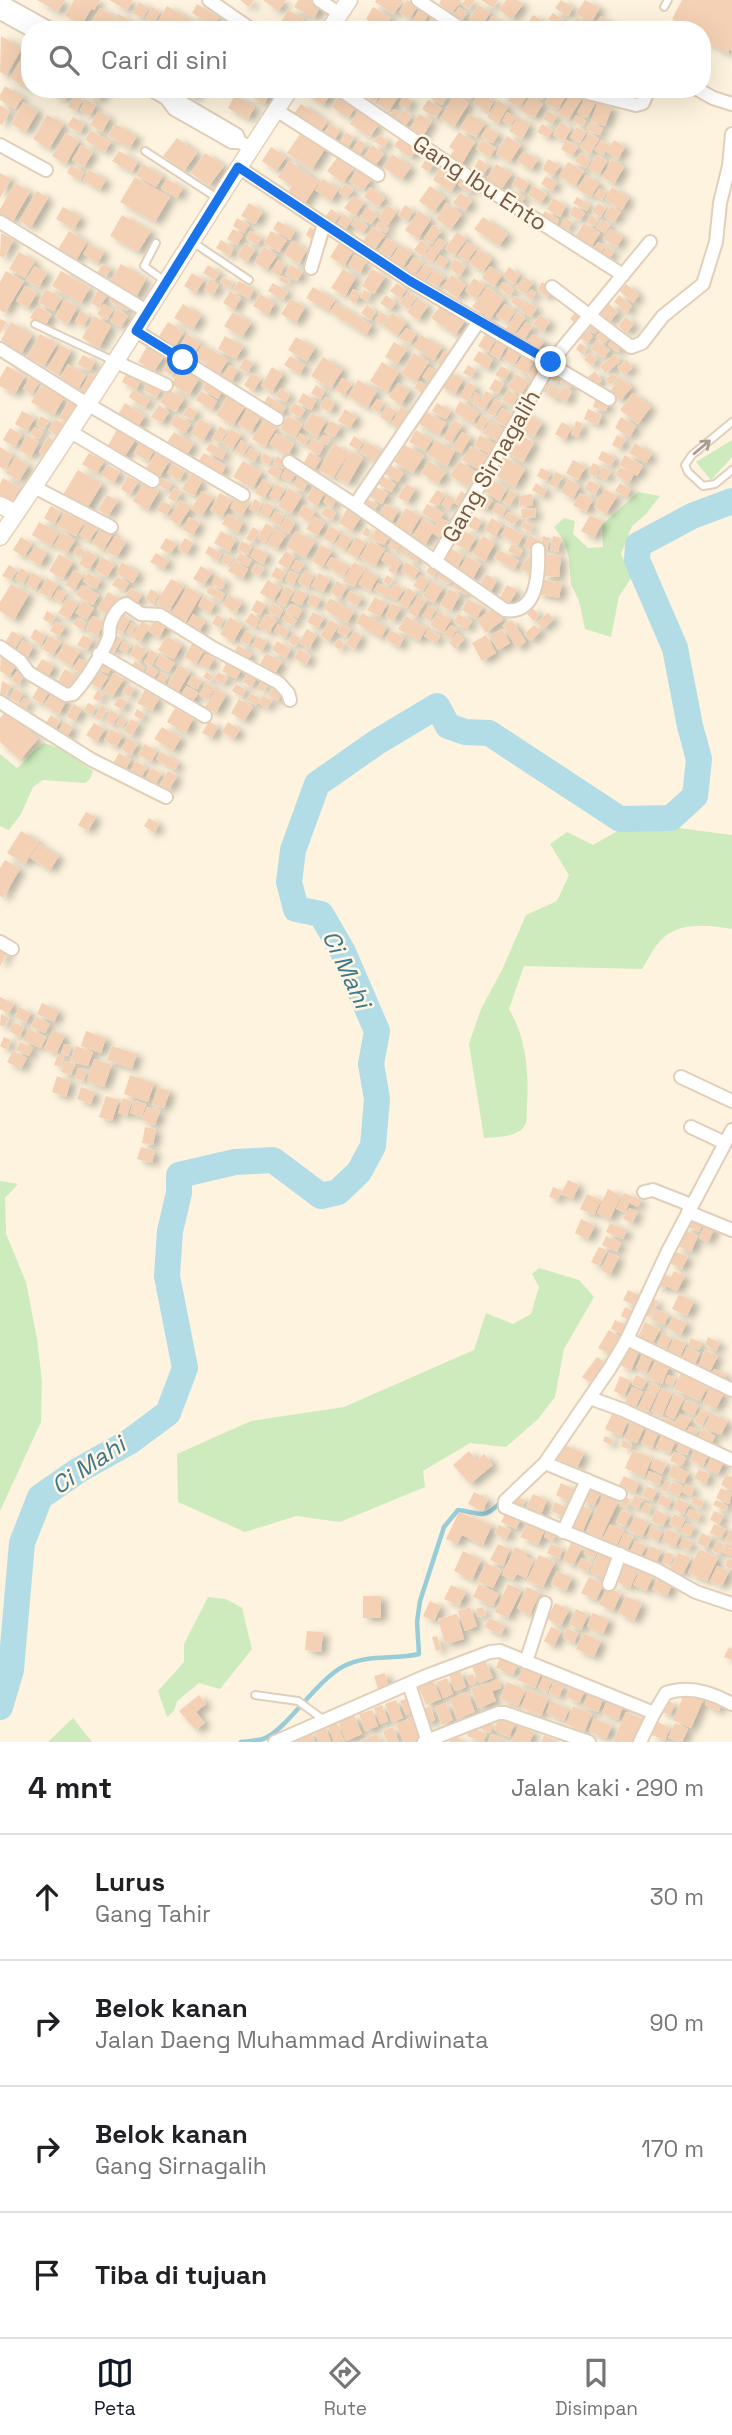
<!DOCTYPE html>
<html lang="id">
<meta charset="utf-8">
<style>
:root{--surface:#fff;--page:#f2f2f2;--text:#202124;--muted:#757577;--line:#e0e0e0;--accent:#111827}
body{margin:0;font-family:"Space Grotesk",sans-serif;background:var(--page);color:var(--text)}
.stop{position:absolute;width:21px;height:21px;margin:-16px;border:5px solid #1a73e8;border-radius:50%;background:#fff}
.stop.end{background:#1a73e8;border-color:#fff;box-shadow:0 2px 7px #0008}
.list{margin:0;padding:0;list-style:none}
h2{display:flex;justify-content:space-between;align-items:center;height:91px;margin:0;padding:0 28px;font-size:30px}
h2 small{font-size:23px;font-weight:400;color:var(--muted)}
.list li{display:grid;grid-template-columns:46px 1fr auto;gap:21px;align-items:center;box-sizing:border-box;height:126px;padding:0 28px;border-top:2px solid var(--line)}
.list b{display:block;font-size:26px;white-space:nowrap}
.list p{margin:0;font-size:23px;white-space:nowrap;color:var(--muted)}
.list em{font-size:23px;font-style:normal;color:var(--muted)}
.icon{flex:none;width:38px;height:38px;fill:none;stroke:currentColor;stroke-width:2;stroke-linecap:round;stroke-linejoin:round}
.map{position:relative;flex:none;width:732px;height:1742px;overflow:hidden}
.search{position:absolute;background:var(--surface);box-shadow:0 7px 28px #0002;left:21px;right:21px;top:21px;height:77px;display:flex;align-items:center;gap:18px;box-sizing:border-box;padding:0 24px;border-radius:28px;color:var(--muted);font-size:26px}
.sheet{height:595px;background:var(--surface)}
nav{display:flex;justify-content:space-around;align-items:center;box-sizing:border-box;height:98px;border-top:2px solid var(--line);background:var(--surface);font-size:19px;color:var(--muted)}
nav a{display:grid;justify-items:center;gap:4px}
nav .on{color:var(--accent)}
.map>svg:first-child{display:block}
.green{fill:#cdebbd}
.lines{fill:none;stroke-linecap:round;stroke-linejoin:round}
.stream{stroke:#98ccd9;stroke-width:4.5}
.river{stroke:#b2dde7;stroke-width:26}
.building{fill:#f4d1b4;filter:url(#shadow)}
.lane-casing{stroke:#e1cfba;stroke-width:10}
.street-casing{stroke:#e1cfba;stroke-width:16}
.secondary-casing{stroke:#e7d0b8;stroke-width:19}
.lane{stroke:#fff;stroke-width:6}
.street{stroke:#fff;stroke-width:12}
.secondary{stroke:#fff;stroke-width:16}
.oneway{stroke:#ac9b8f}
.route{stroke:#1a73e8;stroke-width:9}
.labels{text-anchor:middle;dominant-baseline:central;stroke-width:5;stroke-linejoin:round;paint-order:stroke}
.street-label{font-size:23px;fill:#745845;stroke:#fff6e5}
.water-label{font-size:24px;font-style:italic;fill:#3e7989;stroke:#fff6e5}
</style>
<div class="map">
<svg width="732" height="1742" viewBox="0 0 732 1742">
<defs>
<filter id="shadow"><feDropShadow dx="6" dy="3.5" stdDeviation="3.5" flood-color="#0004"/></filter>
</defs>
<rect width="100%" height="100%" fill="#fdf3de"/>
<!-- green -->
<g class="green">
<path d="M732,440V457L711,480L696,462Z"/>
<path d="M638,492L660,496L646,514L632,526L621,554L632,577L619,596L611,637L585,629L579,601L571,584L569,558L564,541L554,527L564,518L575,521L573,534L588,548L603,547L602,525Z"/>
<path d="M44,743L62,749L93,771L90,779L85,783L43,780L33,787L21,814L9,830L0,826V754L17,768C26,761 34,748 44,743Z"/>
<path d="M633,822L732,835V929C709,925 679,921 661,940C653,948 648,960 642,969L524,966L509,1009C526,1038 529,1071 527,1105C526,1114 529,1123 521,1130C512,1137 495,1137 484,1138L469,1044L481,1009L502,970L526,915L557,901L569,875L550,844L567,832L593,845Z"/>
<path d="M0,1181L18,1184L5,1198L6,1234L26,1282L37,1339L42,1381L41,1422L0,1511Z"/>
<path d="M539,1268L579,1280L594,1297L564,1349L555,1397L538,1419L506,1447L470,1443L423,1471L425,1487L340,1522L296,1516L245,1532L178,1502L177,1454L251,1421L344,1407L474,1350L486,1313L513,1324L531,1314L539,1287L532,1274Z"/>
<path d="M208,1597L226,1599L242,1608L252,1649L220,1689L199,1683L177,1701L174,1711L167,1717L158,1691L184,1662V1644Z"/>
<path d="M73,1718L92,1742H48Z"/>
</g>
<g class="lines">
<!-- stream -->
<path class="stream" d="M241,1742C248,1741 256,1741 263,1739C286,1731 315,1681 344,1666C367,1654 395,1660 419,1654L417,1622L420,1601L444,1527L458,1510C483,1513 482,1521 502,1501"/>
<!-- river -->
<path class="river" d="M0,1707L11,1670L22,1543L40,1497L79,1470L129,1442L168,1413L185,1368L167,1276L170,1231L179,1193V1175L235,1162L273,1160L321,1196L338,1192L359,1172L373,1146L377,1099L371,1064L377,1031L343,952L321,914L296,909L289,882L293,850L317,784L377,742L437,706L448,726L465,732L489,733L620,819L671,818L695,796L699,759L690,726L675,648L637,560L638,545L692,516L732,501"/>
</g>
<!-- building -->
<g class="building">
<path d="M37,0H65L58,12Z"/>
<path d="M74,0H100L94,10L91,9L82,25L65,16Z"/>
<path d="M109,0H133L127,10Z"/>
<path d="M240,0H254L249,7Z"/>
<path d="M263,0H286L278,11Z"/>
<path d="M298,0H315L322,4L314,18L294,7Z"/>
<path d="M376,0H403L394,14L375,2Z"/>
<path d="M407,0L418,5L410,19L399,12Z"/>
<path d="M441,0H461L452,13L439,4Z"/>
<path d="M465,0H475L469,9L462,4Z"/>
<path d="M481,0H498L493,8Z"/>
<path d="M506,0H517L523,4L512,19L499,10Z"/>
<path d="M561,0L573,8L568,16L555,8Z"/>
<path d="M585,0L600,8L591,23L576,13Z"/>
<path d="M682,0H732V51L729,49L728,54L702,40V30H691L672,19Z"/>
<path d="M139,2L149,8L143,18L132,13Z"/>
<path d="M197,4L219,17L214,26L192,13Z"/>
<path d="M479,5L490,13L481,27L469,19Z"/>
<path d="M167,6L201,26L199,30H160L155,27Z"/>
<path d="M421,6L430,12L422,25L413,20Z"/>
<path d="M152,7L160,12L154,23L145,18Z"/>
<path d="M373,7L391,18L383,29L366,19Z"/>
<path d="M459,7L467,13L460,23L452,18Z"/>
<path d="M100,8L115,17L108,30H98L90,25Z"/>
<path d="M288,10L304,19L298,30L277,29Z"/>
<path d="M553,13L564,20L560,27L548,19Z"/>
<path d="M118,14L130,20L124,30L112,25Z"/>
<path d="M533,15L546,23L541,30H536L527,24Z"/>
<path d="M432,16L439,21L434,30L426,26Z"/>
<path d="M492,16L506,26L504,30H483Z"/>
<path d="M601,16L610,23L606,30H594L592,29Z"/>
<path d="M577,17L590,26L588,30H580L572,24Z"/>
<path d="M407,20L419,27L417,30H401Z"/>
<path d="M516,21L529,30H510Z"/>
<path d="M134,23L145,30H130Z"/>
<path d="M1,36L22,48L6,76L0,72Z"/>
<path d="M27,49L30,50L29,89L10,78Z"/>
<path d="M5,86L23,97L15,109L0,100V95Z"/>
<path d="M54,89H71L65,101L51,93Z"/>
<path d="M90,89H101L104,91L99,100L87,94Z"/>
<path d="M178,89H199L194,98Z"/>
<path d="M254,89H269L272,91L264,104L250,96Z"/>
<path d="M308,89H326L332,93L323,105L306,93Z"/>
<path d="M354,89H383L375,102Z"/>
<path d="M386,89H391L400,94L389,111L377,104Z"/>
<path d="M433,89L447,97L442,105L428,96Z"/>
<path d="M438,89H453L449,96Z"/>
<path d="M461,89H469L474,93L470,100L458,93Z"/>
<path d="M504,89H531L520,108L508,101L510,98L502,93Z"/>
<path d="M536,89H549L542,100L533,94Z"/>
<path d="M553,89H559L567,94L558,110L545,103Z"/>
<path d="M573,91L583,97L568,120L558,114Z"/>
<path d="M480,93L494,101L488,112L473,103Z"/>
<path d="M75,95L83,99L76,111L68,107Z"/>
<path d="M235,95L255,107L248,119L228,108Z"/>
<path d="M455,95L469,103L454,127L440,118Z"/>
<path d="M587,95L597,100L587,118L577,113Z"/>
<path d="M404,96L412,101L407,109L399,104Z"/>
<path d="M530,96L543,104L534,118L521,110Z"/>
<path d="M338,97L355,108L348,118L332,107Z"/>
<path d="M86,99L96,105L90,116L80,110Z"/>
<path d="M428,100L442,108L436,118L422,109Z"/>
<path d="M498,100L508,107L498,124L487,117Z"/>
<path d="M23,102L38,111L26,132L11,124Z"/>
<path d="M598,102L612,108L605,126L591,121Z"/>
<path d="M301,104L327,122L318,136L291,118Z"/>
<path d="M0,105L10,111L2,125L0,124Z"/>
<path d="M394,109L400,112L394,122L388,118Z"/>
<path d="M98,111L110,118L102,132L90,125Z"/>
<path d="M358,111L378,125L370,137L350,124Z"/>
<path d="M403,111L412,116L404,128L395,123Z"/>
<path d="M547,111L557,116L552,124L543,119Z"/>
<path d="M507,112L516,117L510,126L502,121Z"/>
<path d="M419,114L432,121L422,138L409,130Z"/>
<path d="M469,114L485,124L476,137L460,128Z"/>
<path d="M47,115L64,124L49,149L33,139Z"/>
<path d="M576,115L586,121L582,126L573,121Z"/>
<path d="M73,117L85,124L80,133L67,126Z"/>
<path d="M518,117L530,125L522,139L509,131Z"/>
<path d="M561,122L571,129L564,141L553,135Z"/>
<path d="M590,123L603,128L600,135L587,130Z"/>
<path d="M115,124L137,136L130,148L108,136Z"/>
<path d="M330,124L340,131L332,144L321,137Z"/>
<path d="M542,124L553,130L548,138L537,132Z"/>
<path d="M487,127L499,134L493,143L481,136Z"/>
<path d="M577,127L586,132L580,143L570,137Z"/>
<path d="M91,130L111,142L105,152L85,140Z"/>
<path d="M303,130L327,146L312,169L287,153Z"/>
<path d="M346,132L354,138L345,152L337,146Z"/>
<path d="M459,132L475,142L460,167L448,159L454,150L449,147Z"/>
<path d="M66,133L79,141L66,164L52,156Z"/>
<path d="M589,133L599,139L590,154L580,147Z"/>
<path d="M379,135L388,141L384,148L374,141Z"/>
<path d="M401,136L418,148L411,158L394,146Z"/>
<path d="M507,136L521,145L510,162L496,154Z"/>
<path d="M177,138L197,153L184,171L163,156Z"/>
<path d="M359,140L366,144L357,158L350,153Z"/>
<path d="M482,140L496,148L490,157L476,149Z"/>
<path d="M566,140L578,147L572,156L561,149Z"/>
<path d="M601,140L609,145L603,155L594,150Z"/>
<path d="M614,140L625,147L618,159L606,152Z"/>
<path d="M81,145L93,152L84,167L72,160Z"/>
<path d="M372,145L384,154L372,170L360,162Z"/>
<path d="M271,147L286,157L276,171L262,161Z"/>
<path d="M119,151L138,162L132,172L112,161Z"/>
<path d="M524,151L538,160L531,170L517,161Z"/>
<path d="M205,153L224,166L209,186L191,173Z"/>
<path d="M580,153L591,160L586,168L575,161Z"/>
<path d="M392,154L411,167L402,180L383,167Z"/>
<path d="M597,155L607,161L599,175L588,168Z"/>
<path d="M427,157L435,162L428,172L421,167Z"/>
<path d="M337,158L353,169L343,183L327,171Z"/>
<path d="M479,159L489,166L482,177L472,171Z"/>
<path d="M548,159L560,166L553,176L542,169Z"/>
<path d="M612,159L624,167L614,184L602,177Z"/>
<path d="M289,161L319,182L303,206L286,195L292,186L278,177Z"/>
<path d="M568,162L584,171L575,186L559,176Z"/>
<path d="M142,164L163,176L156,187L136,175Z"/>
<path d="M496,164L512,174L501,190L485,181Z"/>
<path d="M71,165L84,173L80,180L67,173Z"/>
<path d="M442,166L460,178L451,192L433,180Z"/>
<path d="M89,170L106,180L100,190L83,180Z"/>
<path d="M357,170L371,180L363,190L349,181Z"/>
<path d="M0,173L11,179L0,198Z"/>
<path d="M586,175L599,184L591,197L577,189Z"/>
<path d="M517,176L529,183L524,192L512,185Z"/>
<path d="M546,176L557,183L552,191L541,184Z"/>
<path d="M135,177L170,197L155,222L120,202Z"/>
<path d="M463,177L475,185L470,193L458,185Z"/>
<path d="M167,179L183,188L177,198L161,188Z"/>
<path d="M323,179L339,189L331,201L315,190Z"/>
<path d="M15,183L30,192L13,221L0,214V209Z"/>
<path d="M345,184L353,190L347,198L339,193Z"/>
<path d="M430,186L445,197L434,212L419,201Z"/>
<path d="M533,186L547,194L541,203L528,195Z"/>
<path d="M370,187L385,198L378,207L364,197Z"/>
<path d="M612,187L629,198L622,210L605,199Z"/>
<path d="M599,188L607,192L602,200L594,196Z"/>
<path d="M512,190L525,197L520,205L508,197Z"/>
<path d="M37,191L48,198L31,227L19,221Z"/>
<path d="M460,193L472,201L465,211L453,203Z"/>
<path d="M353,196L364,203L355,216L344,208Z"/>
<path d="M577,197L590,205L587,211L573,203Z"/>
<path d="M553,198L566,206L560,217L547,209Z"/>
<path d="M249,203L263,212L255,224L241,216Z"/>
<path d="M446,203L462,214L451,229L436,219Z"/>
<path d="M598,203L606,208L600,217L592,212Z"/>
<path d="M387,205L397,212L388,225L378,218Z"/>
<path d="M405,205L414,211L407,221L398,215Z"/>
<path d="M574,206L585,213L580,221L569,214Z"/>
<path d="M611,206L621,212L614,222L604,216Z"/>
<path d="M63,207L81,217L74,229L56,219Z"/>
<path d="M367,207L378,215L371,224L360,217Z"/>
<path d="M331,209L340,215L332,226L323,220Z"/>
<path d="M419,211L431,219L418,239L405,230Z"/>
<path d="M545,211L559,220L555,227L540,218Z"/>
<path d="M343,214L352,220L343,233L335,227Z"/>
<path d="M122,215L151,231L138,252L110,236Z"/>
<path d="M591,215L598,220L594,226L587,222Z"/>
<path d="M483,217L508,234L499,246L474,229Z"/>
<path d="M237,218L249,225L244,233L233,226Z"/>
<path d="M356,218L368,226L363,233L351,225Z"/>
<path d="M565,218L572,222L567,231L560,227Z"/>
<path d="M601,220L610,225L605,233L596,228Z"/>
<path d="M278,221L295,231L290,240L273,229Z"/>
<path d="M379,221L389,228L386,233L376,226Z"/>
<path d="M584,223L600,233L591,247L575,237Z"/>
<path d="M433,225L441,231L432,244L424,238Z"/>
<path d="M310,227L320,233L315,241L306,235Z"/>
<path d="M373,227L385,235L374,250L362,242Z"/>
<path d="M233,229L243,235L237,245L227,239Z"/>
<path d="M610,229L623,237L617,247L603,239Z"/>
<path d="M69,231L87,242L75,262L57,251Z"/>
<path d="M250,231L262,238L257,245L246,238Z"/>
<path d="M271,231L287,240L279,252L264,243Z"/>
<path d="M457,232L467,239L454,256L445,249Z"/>
<path d="M1,233L14,240L3,258L0,256Z"/>
<path d="M387,238L398,245L388,259L378,251Z"/>
<path d="M439,238L446,243L441,250L434,245Z"/>
<path d="M221,240L234,248L230,256L216,248Z"/>
<path d="M421,240L430,246L422,256L414,250Z"/>
<path d="M292,241L307,250L299,264L284,254Z"/>
<path d="M467,242L477,248L467,261L458,255Z"/>
<path d="M598,242L605,246L599,255L592,251Z"/>
<path d="M245,243L255,250L247,262L237,256Z"/>
<path d="M339,243L353,251L344,266L330,257Z"/>
<path d="M89,244L104,252L98,263L83,254Z"/>
<path d="M400,245L412,253L402,268L390,260Z"/>
<path d="M432,246L440,251L432,262L424,256Z"/>
<path d="M264,247L277,255L267,270L254,262Z"/>
<path d="M607,247L614,251L608,261L601,256Z"/>
<path d="M479,249L492,259L483,272L469,263Z"/>
<path d="M19,252L35,261L25,278L9,269Z"/>
<path d="M354,255L366,262L360,273L348,265Z"/>
<path d="M440,255L448,261L443,268L435,263Z"/>
<path d="M414,257L423,263L413,277L404,271Z"/>
<path d="M455,259L466,267L460,276L449,268Z"/>
<path d="M278,260L285,265L279,276L271,271Z"/>
<path d="M103,264L111,268L105,278L97,273Z"/>
<path d="M121,264L146,279L135,299L109,284Z"/>
<path d="M425,264L433,269L424,281L416,276Z"/>
<path d="M208,265L220,273L215,280L203,273Z"/>
<path d="M291,265L303,272L297,281L285,274Z"/>
<path d="M34,266L47,273L39,287L26,280Z"/>
<path d="M490,266L502,275L494,287L482,278Z"/>
<path d="M509,267L520,275L514,284L503,276Z"/>
<path d="M343,269L356,277L345,296L331,288Z"/>
<path d="M372,269L385,277L374,294L362,286Z"/>
<path d="M434,270L445,277L437,287L427,280Z"/>
<path d="M6,271L24,281L5,313L0,310V282Z"/>
<path d="M61,271L90,288L81,303L52,286Z"/>
<path d="M192,273L204,280L196,293L184,286Z"/>
<path d="M452,275L466,285L457,298L442,287Z"/>
<path d="M282,276L290,280L287,285L279,280Z"/>
<path d="M223,277L233,283L230,288L220,282Z"/>
<path d="M524,277L533,283L525,294L516,288Z"/>
<path d="M474,278L485,286L476,299L465,291Z"/>
<path d="M210,279L219,285L213,295L204,290Z"/>
<path d="M239,281L254,290L249,299L233,289Z"/>
<path d="M503,282L514,290L510,296L499,288Z"/>
<path d="M542,282L553,289L547,297L537,290Z"/>
<path d="M273,283L288,292L283,300L268,291Z"/>
<path d="M397,283L406,290L400,298L390,291Z"/>
<path d="M626,284L639,295L633,303L620,291Z"/>
<path d="M25,286L37,293L28,308L16,301Z"/>
<path d="M313,287L335,300L328,311L306,298Z"/>
<path d="M487,287L504,299L490,319L472,307Z"/>
<path d="M99,288L108,293L99,308L91,303Z"/>
<path d="M46,289L62,298L54,311L38,302Z"/>
<path d="M353,289L360,293L355,303L348,299Z"/>
<path d="M531,289L536,293L531,300L526,296Z"/>
<path d="M364,290L371,294L367,301L360,297Z"/>
<path d="M230,291L241,298L234,310L223,303Z"/>
<path d="M408,292L416,298L408,309L399,303Z"/>
<path d="M114,293L132,303L127,311L109,301Z"/>
<path d="M260,294L275,303L268,315L253,306Z"/>
<path d="M386,295L396,303L390,310L380,303Z"/>
<path d="M619,295L632,306L627,313L614,302Z"/>
<path d="M515,296L524,302L519,308L511,302Z"/>
<path d="M291,299L305,307L296,323L281,314Z"/>
<path d="M418,299L428,306L418,320L407,312Z"/>
<path d="M64,300L77,308L68,324L55,317Z"/>
<path d="M526,301L537,308L531,317L520,310Z"/>
<path d="M336,303L372,325L366,335L330,312Z"/>
<path d="M443,303L466,320L455,335L431,318Z"/>
<path d="M104,304L113,310L107,320L97,314Z"/>
<path d="M183,304L201,316L193,329L174,318Z"/>
<path d="M505,304L515,312L507,323L496,316Z"/>
<path d="M609,304L618,312L609,323L599,315Z"/>
<path d="M367,305L376,312L370,320L361,313Z"/>
<path d="M37,306L52,314L45,326L30,318Z"/>
<path d="M117,309L128,316L121,327L110,321Z"/>
<path d="M577,310L586,317L579,326L570,319Z"/>
<path d="M81,311L89,316L83,326L75,321Z"/>
<path d="M233,312L251,323L242,337L224,326Z"/>
<path d="M381,312L387,316L381,325L375,320Z"/>
<path d="M517,312L525,318L513,335L505,330Z"/>
<path d="M392,313L406,323L397,336L383,325Z"/>
<path d="M540,315L550,322L543,332L533,324Z"/>
<path d="M94,316L111,326L99,348L82,338Z"/>
<path d="M591,317L601,325L595,334L584,326Z"/>
<path d="M626,317L634,324L626,333L618,326Z"/>
<path d="M0,319L7,322L0,334Z"/>
<path d="M11,322L32,335L21,354L0,342Z"/>
<path d="M168,322L184,332L174,348L158,338Z"/>
<path d="M526,322L533,326L523,340L516,335Z"/>
<path d="M406,328L416,334L410,344L399,338Z"/>
<path d="M583,328L593,336L588,343L577,336Z"/>
<path d="M603,328L612,334L605,343L596,337Z"/>
<path d="M486,333L496,339L488,352L478,346Z"/>
<path d="M40,334L57,344L44,366L27,357Z"/>
<path d="M187,334L201,343L192,357L178,349Z"/>
<path d="M533,334L544,342L536,352L525,345Z"/>
<path d="M421,335L442,347L434,360L413,347Z"/>
<path d="M225,336L243,347L236,359L218,349Z"/>
<path d="M615,336L624,343L618,352L608,345Z"/>
<path d="M296,337L315,348L307,361L288,350Z"/>
<path d="M499,338L508,343L499,359L490,353Z"/>
<path d="M597,340L610,350L604,358L591,349Z"/>
<path d="M394,342L407,350L397,364L385,357Z"/>
<path d="M580,343L587,348L583,355L576,349Z"/>
<path d="M61,345L71,351L58,375L47,368Z"/>
<path d="M148,345L165,355L154,371L138,362Z"/>
<path d="M202,345L213,351L206,363L195,356Z"/>
<path d="M511,345L522,351L514,365L503,359Z"/>
<path d="M214,351L228,360L219,374L205,366Z"/>
<path d="M444,351L451,355L444,367L437,363Z"/>
<path d="M479,351L493,359L488,369L473,360Z"/>
<path d="M525,352L536,359L527,374L515,367Z"/>
<path d="M414,353L429,362L416,382L401,373Z"/>
<path d="M589,353L597,359L592,366L584,360Z"/>
<path d="M615,354L620,362L605,373L600,366Z"/>
<path d="M83,355L95,362L90,371L77,364Z"/>
<path d="M290,356L305,365L300,374L284,365Z"/>
<path d="M323,357L343,369L331,388L311,376Z"/>
<path d="M245,358L253,363L247,373L239,368Z"/>
<path d="M169,359L178,365L172,375L163,370Z"/>
<path d="M627,360L633,368L624,375L617,367Z"/>
<path d="M382,362L399,372L387,392L370,381Z"/>
<path d="M536,362L544,366L536,380L528,375Z"/>
<path d="M68,364L86,375L78,389L60,378Z"/>
<path d="M229,365L238,370L231,382L222,376Z"/>
<path d="M468,365L476,370L471,377L463,373Z"/>
<path d="M7,366L25,376L15,394L0,386V378Z"/>
<path d="M501,366L510,371L505,380L495,375Z"/>
<path d="M272,367L283,374L272,392L261,386Z"/>
<path d="M429,367L438,372L431,383L422,377Z"/>
<path d="M181,368L199,379L189,395L171,384Z"/>
<path d="M555,368L562,372L557,382L549,378Z"/>
<path d="M448,371L463,380L455,394L439,385Z"/>
<path d="M595,371L602,381L595,386L588,377Z"/>
<path d="M127,372L141,381L136,390L122,382Z"/>
<path d="M252,373L261,379L253,391L244,385Z"/>
<path d="M614,373L618,379L610,385L606,379Z"/>
<path d="M90,374L97,378L87,395L80,391Z"/>
<path d="M516,374L529,382L521,395L508,387Z"/>
<path d="M565,375L574,380L570,388L560,382Z"/>
<path d="M30,377L39,382L32,394L23,389Z"/>
<path d="M342,378L352,384L344,395L335,390Z"/>
<path d="M621,378L632,387L620,401L609,392Z"/>
<path d="M208,379L224,388L218,399L202,389Z"/>
<path d="M495,379L504,384L498,394L489,389Z"/>
<path d="M358,380L377,391L367,408L348,396Z"/>
<path d="M419,381L428,387L424,394L414,388Z"/>
<path d="M545,381L551,384L546,393L540,390Z"/>
<path d="M148,382L161,390L156,398L144,390Z"/>
<path d="M468,382L476,387L468,401L460,397Z"/>
<path d="M398,383L410,390L401,405L389,397Z"/>
<path d="M41,385L64,398L54,415L31,402Z"/>
<path d="M316,385L325,391L320,399L311,393Z"/>
<path d="M553,386L560,390L554,399L548,395Z"/>
<path d="M563,387L572,392L566,402L557,397Z"/>
<path d="M280,388L290,395L286,402L276,396Z"/>
<path d="M168,389L184,399L176,412L160,402Z"/>
<path d="M133,390L150,400L145,408L129,397Z"/>
<path d="M508,390L518,396L512,406L502,400Z"/>
<path d="M201,391L217,401L212,410L196,400Z"/>
<path d="M486,391L493,395L484,410L477,406Z"/>
<path d="M475,392L481,396L476,405L470,401Z"/>
<path d="M303,393L316,401L311,410L298,402Z"/>
<path d="M633,393L651,407L638,424L620,410Z"/>
<path d="M228,396L245,406L233,425L216,415Z"/>
<path d="M268,396L286,407L281,415L263,404Z"/>
<path d="M326,397L335,403L330,412L320,407Z"/>
<path d="M596,398L609,402L606,411L593,407Z"/>
<path d="M377,399L384,403L378,412L371,408Z"/>
<path d="M495,399L502,403L494,416L487,413Z"/>
<path d="M69,400L78,405L68,423L59,418Z"/>
<path d="M460,401L479,413L473,423L454,412Z"/>
<path d="M125,403L145,416L137,428L117,416Z"/>
<path d="M294,403L305,410L300,418L289,411Z"/>
<path d="M437,403L451,411L446,419L432,411Z"/>
<path d="M159,405L169,412L162,423L151,417Z"/>
<path d="M188,406L197,412L192,420L183,415Z"/>
<path d="M387,406L396,411L389,423L380,417Z"/>
<path d="M401,407L412,413L401,430L391,424Z"/>
<path d="M502,408L515,416L508,428L495,420Z"/>
<path d="M247,409L261,416L251,432L238,424Z"/>
<path d="M345,409L357,417L350,428L338,421Z"/>
<path d="M588,409L602,415L598,425L584,419Z"/>
<path d="M423,410L446,423L439,435L416,422Z"/>
<path d="M22,411L35,418L27,431L15,424Z"/>
<path d="M523,412L542,423L534,437L514,426Z"/>
<path d="M312,413L326,421L317,437L303,428Z"/>
<path d="M176,415L191,424L185,433L170,424Z"/>
<path d="M482,415L489,419L481,431L475,427Z"/>
<path d="M41,416L49,421L44,429L36,425Z"/>
<path d="M288,416L303,424L295,438L280,429Z"/>
<path d="M621,417L636,426L630,437L615,428Z"/>
<path d="M55,419L67,426L60,437L48,430Z"/>
<path d="M200,419L212,426L203,441L191,433Z"/>
<path d="M263,420L276,428L265,447L252,439Z"/>
<path d="M454,420L462,425L451,443L443,438Z"/>
<path d="M331,421L341,427L334,437L324,432Z"/>
<path d="M490,421L505,430L498,442L483,433Z"/>
<path d="M576,421L583,424L578,437L571,435Z"/>
<path d="M562,422L572,428L565,440L555,434Z"/>
<path d="M220,426L227,431L220,443L212,439Z"/>
<path d="M34,427L43,432L39,439L31,434Z"/>
<path d="M10,428L22,435L15,447L3,440Z"/>
<path d="M118,428L136,439L123,459L106,449Z"/>
<path d="M231,429L241,435L232,449L222,443Z"/>
<path d="M416,430L432,440L425,451L409,442Z"/>
<path d="M174,432L194,444L186,456L166,444Z"/>
<path d="M462,432L471,437L461,453L452,448Z"/>
<path d="M276,433L294,444L288,456L269,444Z"/>
<path d="M300,433L309,438L305,445L296,440Z"/>
<path d="M27,435L39,442L31,457L19,450Z"/>
<path d="M323,435L330,439L327,445L320,441Z"/>
<path d="M480,435L495,444L489,454L474,445Z"/>
<path d="M617,435L626,439L620,449L612,445Z"/>
<path d="M354,436L363,442L358,450L349,445Z"/>
<path d="M48,437L59,443L50,458L39,452Z"/>
<path d="M525,437L534,443L523,462L501,449L507,439L519,446Z"/>
<path d="M313,438L324,446L319,455L307,448Z"/>
<path d="M241,440L249,445L243,455L235,451Z"/>
<path d="M436,440L455,451L447,466L427,454Z"/>
<path d="M140,442L154,450L148,461L134,453Z"/>
<path d="M366,442L381,451L375,461L360,452Z"/>
<path d="M210,443L226,452L222,459L206,450Z"/>
<path d="M635,443L652,454L646,463L629,453Z"/>
<path d="M334,444L349,453L333,478L319,470Z"/>
<path d="M405,445L424,456L413,473L394,462Z"/>
<path d="M471,446L489,456L480,470L462,460Z"/>
<path d="M0,447L13,455L5,470L0,467Z"/>
<path d="M250,448L259,454L254,462L245,457Z"/>
<path d="M351,451L363,458L348,484L336,477Z"/>
<path d="M602,451L616,458L611,466L598,459Z"/>
<path d="M310,452L321,459L314,470L303,464Z"/>
<path d="M89,453L104,461L97,473L82,464Z"/>
<path d="M156,453L169,461L159,478L145,470Z"/>
<path d="M204,453L226,466L221,475L198,462Z"/>
<path d="M264,453L272,458L268,465L260,460Z"/>
<path d="M625,455L643,466L637,476L634,474L629,483L615,475L620,467L631,472L619,465Z"/>
<path d="M277,456L287,462L283,469L273,463Z"/>
<path d="M15,457L29,465L19,481L6,473Z"/>
<path d="M504,457L525,469L515,487L493,474Z"/>
<path d="M573,460L586,467L578,480L566,473Z"/>
<path d="M243,461L262,472L253,488L233,477Z"/>
<path d="M428,461L446,472L438,484L421,473Z"/>
<path d="M459,461L481,475L473,489L450,476Z"/>
<path d="M593,463L601,467L595,477L588,473Z"/>
<path d="M172,464L185,471L180,480L167,473Z"/>
<path d="M389,464L404,473L398,482L383,473Z"/>
<path d="M107,465L120,472L114,483L101,475Z"/>
<path d="M272,465L282,471L278,479L267,472Z"/>
<path d="M287,467L296,473L290,482L281,477Z"/>
<path d="M603,467L611,472L606,480L598,476Z"/>
<path d="M541,468L551,473L546,481L537,476Z"/>
<path d="M78,470L102,484L85,512L61,498Z"/>
<path d="M556,472L563,476L556,488L549,484Z"/>
<path d="M191,474L202,481L194,496L182,489Z"/>
<path d="M299,475L309,481L303,491L293,485Z"/>
<path d="M128,476L138,482L130,495L121,489Z"/>
<path d="M383,476L396,484L391,492L378,484Z"/>
<path d="M3,478L20,488L12,502L0,495V484Z"/>
<path d="M162,478L172,484L168,491L158,485Z"/>
<path d="M489,478L507,489L500,501L482,490Z"/>
<path d="M263,479L272,485L264,498L255,493Z"/>
<path d="M569,479L580,486L573,499L561,492Z"/>
<path d="M590,480L600,486L595,495L584,489Z"/>
<path d="M144,482L159,491L148,510L133,501Z"/>
<path d="M536,483L547,490L543,497L532,490Z"/>
<path d="M620,483L631,489L627,497L615,491Z"/>
<path d="M276,484L285,489L278,501L269,496Z"/>
<path d="M406,484L415,489L407,503L398,497Z"/>
<path d="M314,486L325,492L317,506L306,499Z"/>
<path d="M376,487L388,493L382,504L370,497Z"/>
<path d="M174,488L181,492L175,502L168,498Z"/>
<path d="M289,488L302,496L291,514L278,506Z"/>
<path d="M605,489L617,496L606,514L594,507Z"/>
<path d="M437,490L445,494L438,506L429,502Z"/>
<path d="M510,490L517,494L509,506L503,502Z"/>
<path d="M202,491L213,498L202,516L191,509Z"/>
<path d="M461,491L469,496L462,507L454,503Z"/>
<path d="M220,493L232,500L222,517L210,510Z"/>
<path d="M481,493L493,500L486,510L475,504Z"/>
<path d="M580,493L593,500L586,512L573,505Z"/>
<path d="M328,494L337,498L332,507L323,502Z"/>
<path d="M532,494L533,505L520,506L519,496Z"/>
<path d="M107,495L118,501L108,516L98,510Z"/>
<path d="M447,495L455,499L449,509L441,505Z"/>
<path d="M237,496L249,504L242,516L230,508Z"/>
<path d="M366,498L378,505L373,512L362,506Z"/>
<path d="M255,499L262,504L257,513L249,509Z"/>
<path d="M180,500L191,507L179,525L169,519Z"/>
<path d="M163,501L172,506L166,515L157,510Z"/>
<path d="M266,502L274,507L268,518L259,513Z"/>
<path d="M496,503L506,509L502,516L492,511Z"/>
<path d="M386,504L398,511L390,526L377,518Z"/>
<path d="M427,504L444,513L441,518L456,526L446,542L432,533L425,545L412,537L423,519L436,527L438,523L422,513Z"/>
<path d="M303,505L315,512L309,522L298,515Z"/>
<path d="M51,506L61,512L54,524L44,518Z"/>
<path d="M326,507L336,513L332,520L321,514Z"/>
<path d="M406,508L421,516L410,534L395,525Z"/>
<path d="M535,508L536,517L522,519L521,509Z"/>
<path d="M347,509L361,517L352,531L339,523Z"/>
<path d="M275,511L284,516L279,526L270,520Z"/>
<path d="M65,512L84,523L76,536L57,525Z"/>
<path d="M508,512L519,518L514,525L504,519Z"/>
<path d="M228,514L243,523L238,533L222,524Z"/>
<path d="M590,515L603,522L594,538L581,531Z"/>
<path d="M314,516L325,523L317,536L306,529Z"/>
<path d="M474,516L482,521L476,531L468,526Z"/>
<path d="M189,517L200,523L193,535L182,529Z"/>
<path d="M286,517L295,523L289,534L279,528Z"/>
<path d="M492,518L502,525L495,537L484,529Z"/>
<path d="M39,522L59,533L51,546L32,535Z"/>
<path d="M87,522L97,529L89,541L79,535Z"/>
<path d="M524,522L533,526L530,532L521,527Z"/>
<path d="M266,523L274,528L265,543L257,538Z"/>
<path d="M102,526L114,532L103,550L92,543Z"/>
<path d="M330,526L340,532L333,543L323,538Z"/>
<path d="M507,526L524,535L518,545L501,535Z"/>
<path d="M253,527L259,531L252,542L246,539Z"/>
<path d="M366,527L371,531L368,537L362,534Z"/>
<path d="M275,529L286,535L277,549L267,543Z"/>
<path d="M376,529L389,537L384,545L371,538Z"/>
<path d="M462,530L476,538L468,551L454,543Z"/>
<path d="M221,531L236,540L229,552L214,543Z"/>
<path d="M296,531L315,542L305,558L287,547Z"/>
<path d="M62,532L75,540L67,553L54,545Z"/>
<path d="M342,533L352,539L345,550L335,545Z"/>
<path d="M530,535L541,541L534,552L524,546Z"/>
<path d="M115,536L126,542L117,557L106,551Z"/>
<path d="M483,536L495,543L485,561L472,553Z"/>
<path d="M543,536L550,538L547,550L540,549Z"/>
<path d="M553,536L561,538L558,552L550,550Z"/>
<path d="M21,537L32,544L24,557L13,550Z"/>
<path d="M356,537L366,543L357,558L347,552Z"/>
<path d="M166,538L177,544L170,554L160,548Z"/>
<path d="M185,538L193,543L187,554L178,549Z"/>
<path d="M393,538L402,543L396,551L388,546Z"/>
<path d="M242,541L252,547L248,555L237,549Z"/>
<path d="M370,541L385,549L375,566L360,557Z"/>
<path d="M512,544L523,550L519,557L508,551Z"/>
<path d="M321,545L332,551L322,567L312,561Z"/>
<path d="M403,545L410,549L406,556L399,551Z"/>
<path d="M35,546L47,553L40,565L27,558Z"/>
<path d="M77,546L84,550L80,557L73,553Z"/>
<path d="M209,546L222,554L218,561L205,553Z"/>
<path d="M256,547L268,555L263,564L250,556Z"/>
<path d="M450,548L464,556L457,568L443,560Z"/>
<path d="M87,550L97,557L89,570L79,564Z"/>
<path d="M499,550L519,561L514,569L494,558Z"/>
<path d="M286,551L295,557L288,569L278,563Z"/>
<path d="M412,551L420,555L416,562L408,558Z"/>
<path d="M386,552L401,563L394,574L388,570L391,566L381,560Z"/>
<path d="M156,553L169,561L164,569L150,562Z"/>
<path d="M240,553L252,560L248,567L236,560Z"/>
<path d="M59,554L73,562L63,579L49,571Z"/>
<path d="M225,554L233,559L229,565L221,561Z"/>
<path d="M546,554L561,556L559,577L543,576Z"/>
<path d="M467,556L481,564L472,580L458,572Z"/>
<path d="M102,557L115,565L107,577L95,570Z"/>
<path d="M331,557L350,566L343,577L326,565Z"/>
<path d="M528,557L536,561L529,573L520,569Z"/>
<path d="M296,560L304,564L299,572L291,568Z"/>
<path d="M234,561L248,569L243,579L228,571Z"/>
<path d="M122,562L139,573L133,583L116,573Z"/>
<path d="M354,562L365,569L354,587L343,581Z"/>
<path d="M406,562L419,570L414,578L401,571Z"/>
<path d="M255,564L264,569L259,576L251,571Z"/>
<path d="M431,564L438,568L433,577L426,572Z"/>
<path d="M9,565L17,570L11,580L2,576Z"/>
<path d="M201,566L212,573L204,585L193,579Z"/>
<path d="M276,567L286,573L281,581L271,576Z"/>
<path d="M21,568L29,573L23,584L15,579Z"/>
<path d="M442,569L454,576L449,584L437,577Z"/>
<path d="M74,570L83,575L74,590L65,585Z"/>
<path d="M305,570L314,576L308,588L298,582Z"/>
<path d="M366,570L378,577L370,591L358,584Z"/>
<path d="M290,571L298,575L293,585L285,580Z"/>
<path d="M32,573L42,578L35,590L26,584Z"/>
<path d="M88,573L101,580L96,589L83,581Z"/>
<path d="M319,573L330,580L323,592L311,586Z"/>
<path d="M486,574L497,581L489,595L478,588Z"/>
<path d="M216,575L226,582L222,589L212,583Z"/>
<path d="M387,575L393,579L389,585L383,582Z"/>
<path d="M420,575L429,581L423,591L413,586Z"/>
<path d="M117,577L129,583L124,591L112,585Z"/>
<path d="M47,578L58,585L50,598L39,592Z"/>
<path d="M171,579L184,586L169,611L156,603Z"/>
<path d="M540,579L562,583L559,598L537,594Z"/>
<path d="M268,580L281,588L273,601L260,593Z"/>
<path d="M337,581L347,587L340,599L330,592Z"/>
<path d="M431,581L443,588L434,603L423,596Z"/>
<path d="M457,581L469,590L466,595L453,587Z"/>
<path d="M378,583L391,590L395,584L404,589L397,600L374,590Z"/>
<path d="M11,584L29,594L14,620L0,611V602Z"/>
<path d="M82,585L99,595L93,605L76,595Z"/>
<path d="M507,585L517,590L508,606L498,601Z"/>
<path d="M210,586L225,594L221,601L206,592Z"/>
<path d="M286,586L294,590L285,606L277,601Z"/>
<path d="M187,587L201,595L184,625L170,616Z"/>
<path d="M131,588L142,595L136,605L124,598Z"/>
<path d="M408,588L416,593L407,608L399,603Z"/>
<path d="M58,589L66,593L61,602L53,598Z"/>
<path d="M151,589L159,594L153,604L145,599Z"/>
<path d="M298,589L307,595L301,605L291,600Z"/>
<path d="M449,589L460,595L451,611L440,605Z"/>
<path d="M350,591L362,598L357,606L345,599Z"/>
<path d="M108,592L122,600L112,617L97,609Z"/>
<path d="M312,594L321,599L316,608L307,603Z"/>
<path d="M228,595L242,603L236,613L223,605Z"/>
<path d="M418,596L426,601L416,617L408,612Z"/>
<path d="M68,597L78,604L69,619L58,613Z"/>
<path d="M203,597L215,604L210,613L198,606Z"/>
<path d="M375,597L387,604L380,617L367,610Z"/>
<path d="M330,598L354,612L347,623L324,609Z"/>
<path d="M468,599L483,607L476,619L462,610Z"/>
<path d="M257,600L266,605L260,615L251,610Z"/>
<path d="M83,601L94,608L87,619L75,613Z"/>
<path d="M272,603L283,610L279,618L268,611Z"/>
<path d="M392,603L401,608L393,621L385,616Z"/>
<path d="M291,604L302,610L298,618L286,611Z"/>
<path d="M429,605L436,609L429,620L422,616Z"/>
<path d="M493,608L503,620L486,633L477,620Z"/>
<path d="M532,608L540,615L534,621L527,614Z"/>
<path d="M47,611L56,616L51,624L43,619Z"/>
<path d="M313,612L324,618L318,628L307,622Z"/>
<path d="M438,612L451,619L443,633L430,625Z"/>
<path d="M119,613L130,620L123,633L111,626Z"/>
<path d="M251,613L260,619L255,628L245,622Z"/>
<path d="M286,613L297,620L293,626L282,619Z"/>
<path d="M362,613L387,627L381,638L356,623Z"/>
<path d="M548,613L554,619L543,629L537,622Z"/>
<path d="M193,614L205,622L198,634L186,627Z"/>
<path d="M266,614L277,620L269,633L258,626Z"/>
<path d="M458,614L472,621L467,629L454,622Z"/>
<path d="M217,615L224,619L219,628L212,623Z"/>
<path d="M93,616L105,623L97,636L86,629Z"/>
<path d="M157,616L168,622L159,638L148,631Z"/>
<path d="M406,616L427,628L419,641L398,629Z"/>
<path d="M230,617L243,625L233,642L220,634Z"/>
<path d="M77,618L86,623L82,630L73,624Z"/>
<path d="M330,620L339,625L329,641L320,636Z"/>
<path d="M512,620L526,642L517,648L503,625Z"/>
<path d="M56,621L65,627L59,636L50,631Z"/>
<path d="M142,621L150,626L140,642L132,637Z"/>
<path d="M131,623L136,626L131,635L126,632Z"/>
<path d="M278,624L289,631L285,638L274,631Z"/>
<path d="M341,624L351,629L346,637L337,632Z"/>
<path d="M451,625L457,629L450,639L443,635Z"/>
<path d="M534,625L541,631L531,641L524,634Z"/>
<path d="M35,629L46,636L41,645L30,638Z"/>
<path d="M307,629L317,635L309,649L299,643Z"/>
<path d="M502,629L510,643L498,650L490,636Z"/>
<path d="M391,630L404,638L399,647L385,639Z"/>
<path d="M428,630L440,636L436,643L424,636Z"/>
<path d="M12,631L22,637L13,652L3,646Z"/>
<path d="M246,631L253,635L248,645L240,641Z"/>
<path d="M354,631L362,636L354,649L346,644Z"/>
<path d="M457,633L464,639L456,649L449,643Z"/>
<path d="M114,634L122,639L113,653L105,648Z"/>
<path d="M293,634L300,638L295,646L288,642Z"/>
<path d="M83,635L93,640L87,650L77,645Z"/>
<path d="M486,635L496,653L482,661L472,643Z"/>
<path d="M49,636L61,642L53,655L42,649Z"/>
<path d="M167,636L182,645L174,659L158,650Z"/>
<path d="M258,636L267,642L262,651L252,645Z"/>
<path d="M338,639L344,643L340,650L334,646Z"/>
<path d="M22,640L33,647L27,658L16,651Z"/>
<path d="M123,641L131,645L126,653L119,649Z"/>
<path d="M277,641L291,649L286,658L272,650Z"/>
<path d="M193,642L205,649L196,664L184,657Z"/>
<path d="M65,643L80,652L71,666L56,657Z"/>
<path d="M136,644L147,651L140,661L130,655Z"/>
<path d="M238,645L252,654L247,663L233,655Z"/>
<path d="M299,649L311,656L306,665L294,658Z"/>
<path d="M151,650L158,654L151,666L144,662Z"/>
<path d="M266,653L282,662L274,675L259,666Z"/>
<path d="M1,654L17,664L9,676L0,671Z"/>
<path d="M205,654L214,659L208,669L199,664Z"/>
<path d="M161,655L175,663L169,672L155,664Z"/>
<path d="M101,657L113,665L108,674L95,667Z"/>
<path d="M79,658L92,665L85,676L73,669Z"/>
<path d="M42,659L54,666L48,677L35,670Z"/>
<path d="M135,661L145,668L140,676L129,670Z"/>
<path d="M228,661L242,669L236,679L222,671Z"/>
<path d="M179,665L190,672L176,696L165,689Z"/>
<path d="M149,666L158,671L152,682L143,677Z"/>
<path d="M65,669L80,678L72,692L57,683Z"/>
<path d="M94,669L108,677L100,689L87,681Z"/>
<path d="M17,671L24,675L18,685L11,680Z"/>
<path d="M161,672L168,676L161,687L155,683Z"/>
<path d="M207,672L213,676L210,681L203,677Z"/>
<path d="M218,672L228,678L224,684L214,679Z"/>
<path d="M249,672L258,676L251,687L243,682Z"/>
<path d="M114,673L124,679L112,697L103,691Z"/>
<path d="M192,676L202,681L197,689L187,684Z"/>
<path d="M263,679L268,682L263,692L257,688Z"/>
<path d="M2,681L11,686L4,697L0,695Z"/>
<path d="M41,683L50,689L42,704L32,698Z"/>
<path d="M206,683L215,688L207,700L199,695Z"/>
<path d="M127,684L134,689L130,697L122,692Z"/>
<path d="M236,684L246,690L242,697L232,691Z"/>
<path d="M275,685L284,690L278,701L268,695Z"/>
<path d="M186,686L198,693L192,703L179,699Z"/>
<path d="M15,688L23,693L18,703L10,698Z"/>
<path d="M216,689L226,695L216,713L205,707Z"/>
<path d="M98,690L103,694L99,702L93,698Z"/>
<path d="M145,690L159,699L152,711L137,703Z"/>
<path d="M52,692L67,700L59,714L44,705Z"/>
<path d="M251,693L260,699L256,705L247,700Z"/>
<path d="M263,696L272,701L267,708L258,703Z"/>
<path d="M119,697L127,702L122,710L114,705Z"/>
<path d="M24,698L30,701L24,711L18,708Z"/>
<path d="M239,699L253,707L244,721L231,713Z"/>
<path d="M88,703L96,707L91,715L84,710Z"/>
<path d="M74,704L82,709L75,721L66,716Z"/>
<path d="M102,705L107,709L100,720L95,717Z"/>
<path d="M175,708L193,719L186,733L167,722Z"/>
<path d="M137,709L145,714L141,720L134,715Z"/>
<path d="M111,710L119,715L112,725L105,720Z"/>
<path d="M6,711L38,739L20,760L0,742V718Z"/>
<path d="M51,715L60,721L54,732L44,726Z"/>
<path d="M120,717L126,720L122,727L116,724Z"/>
<path d="M131,719L139,723L132,736L124,731Z"/>
<path d="M209,721L218,727L212,738L202,733Z"/>
<path d="M64,722L73,727L65,740L56,735Z"/>
<path d="M228,722L240,730L234,739L222,732Z"/>
<path d="M94,723L105,729L97,742L86,735Z"/>
<path d="M162,727L181,738L173,751L154,739Z"/>
<path d="M111,729L123,736L116,747L104,740Z"/>
<path d="M128,738L138,744L131,755L121,749Z"/>
<path d="M145,744L157,752L151,762L138,754Z"/>
<path d="M161,752L179,763L175,770L156,759Z"/>
<path d="M119,753L131,760L125,770L113,763Z"/>
<path d="M136,761L147,768L140,779L129,773Z"/>
<path d="M152,768L162,774L155,784L145,778Z"/>
<path d="M168,771L177,776L169,790L160,784Z"/>
<path d="M86,812L96,817L88,831L78,825Z"/>
<path d="M149,818L159,824L154,833L144,826Z"/>
<path d="M21,831L39,842L25,864L7,853Z"/>
<path d="M39,844L59,856L50,870L30,858Z"/>
<path d="M5,860L20,869L3,898L0,896V868Z"/>
<path d="M0,947L8,952L0,966Z"/>
<path d="M0,997L14,1004L9,1014L0,1009Z"/>
<path d="M42,1003L59,1011L54,1022L37,1014Z"/>
<path d="M19,1007L31,1013L26,1023L15,1017Z"/>
<path d="M1,1014L9,1018L4,1027L0,1025Z"/>
<path d="M36,1017L50,1024L45,1033L31,1026Z"/>
<path d="M14,1022L24,1027L20,1037L9,1031Z"/>
<path d="M29,1029L46,1037L41,1048L23,1040Z"/>
<path d="M53,1030L65,1036L56,1054L44,1048Z"/>
<path d="M86,1031L106,1038L101,1053L81,1046Z"/>
<path d="M4,1037L11,1040L7,1050L0,1046Z"/>
<path d="M20,1042L33,1048L29,1056L16,1050Z"/>
<path d="M64,1044L71,1046L68,1056L61,1053Z"/>
<path d="M76,1046L93,1052L88,1066L70,1061Z"/>
<path d="M112,1046L137,1054L132,1069L107,1060Z"/>
<path d="M13,1051L27,1058L21,1069L7,1062Z"/>
<path d="M58,1054L64,1056L61,1067L54,1065Z"/>
<path d="M94,1059L112,1065L104,1087L87,1081Z"/>
<path d="M65,1061L75,1064L71,1075L61,1072Z"/>
<path d="M78,1068L87,1071L83,1081L75,1078Z"/>
<path d="M130,1075L154,1083L148,1102L124,1094Z"/>
<path d="M57,1076L71,1081L66,1097L52,1092Z"/>
<path d="M81,1087L95,1092L91,1104L77,1099Z"/>
<path d="M158,1087L170,1091L164,1108L152,1104Z"/>
<path d="M106,1096L119,1100L112,1121L99,1117Z"/>
<path d="M123,1098L132,1101L127,1116L118,1113Z"/>
<path d="M134,1101L146,1104L142,1117L130,1113Z"/>
<path d="M147,1107L160,1111L155,1125L142,1120Z"/>
<path d="M145,1127L156,1129L153,1145L142,1143Z"/>
<path d="M141,1147L155,1151L152,1163L137,1159Z"/>
<path d="M568,1180L579,1185L573,1199L561,1194Z"/>
<path d="M553,1187L562,1191L557,1200L549,1197Z"/>
<path d="M608,1189L621,1196L610,1219L597,1213Z"/>
<path d="M624,1193L641,1200L638,1207L629,1203L625,1213L616,1209Z"/>
<path d="M587,1194L601,1200L594,1215L580,1209Z"/>
<path d="M629,1208L638,1212L632,1223L623,1219Z"/>
<path d="M690,1217L703,1223L699,1232L686,1226Z"/>
<path d="M581,1219L595,1226L588,1239L575,1233Z"/>
<path d="M610,1223L627,1230L623,1239L606,1232Z"/>
<path d="M706,1223L715,1227L708,1242L699,1238Z"/>
<path d="M683,1229L698,1236L691,1252L676,1245Z"/>
<path d="M606,1236L621,1243L617,1252L602,1245Z"/>
<path d="M599,1247L607,1250L599,1266L591,1262Z"/>
<path d="M675,1251L688,1257L682,1269L669,1263Z"/>
<path d="M609,1253L619,1257L610,1275L601,1270Z"/>
<path d="M674,1271L685,1276L677,1291L666,1286L665,1289L655,1285L661,1273L671,1277Z"/>
<path d="M628,1290L643,1297L638,1307L623,1300Z"/>
<path d="M679,1294L694,1302L687,1316L672,1309Z"/>
<path d="M652,1298L658,1301L650,1317L644,1315Z"/>
<path d="M625,1307L638,1313L633,1322L621,1316Z"/>
<path d="M656,1309L669,1315L664,1325L651,1319Z"/>
<path d="M673,1317L687,1323L681,1335L667,1328Z"/>
<path d="M615,1320L629,1327L625,1335L611,1329Z"/>
<path d="M645,1322L660,1329L653,1343L638,1337Z"/>
<path d="M609,1330L622,1338L612,1356L598,1348Z"/>
<path d="M662,1333L671,1338L666,1349L657,1344Z"/>
<path d="M708,1337L720,1343L716,1351L705,1345Z"/>
<path d="M674,1338L686,1343L680,1357L668,1351Z"/>
<path d="M691,1338L702,1343L699,1350L688,1345Z"/>
<path d="M629,1344L640,1349L631,1370L619,1365Z"/>
<path d="M687,1347L700,1353L694,1366L681,1360Z"/>
<path d="M644,1350L654,1355L646,1373L636,1368Z"/>
<path d="M705,1350L718,1356L709,1373L697,1368Z"/>
<path d="M597,1357L606,1363L591,1383L582,1377Z"/>
<path d="M656,1359L670,1365L662,1384L647,1377Z"/>
<path d="M714,1369L727,1375L722,1385L710,1379Z"/>
<path d="M681,1373L707,1388L700,1401L674,1389Z"/>
<path d="M636,1375L647,1380L642,1389L632,1384Z"/>
<path d="M668,1375L676,1378L672,1386L665,1382Z"/>
<path d="M620,1376L631,1381L624,1396L614,1391Z"/>
<path d="M650,1383L660,1387L657,1394L647,1389Z"/>
<path d="M632,1387L643,1392L635,1407L625,1402Z"/>
<path d="M710,1387L724,1393L716,1409L703,1403Z"/>
<path d="M662,1388L672,1393L662,1416L651,1411Z"/>
<path d="M646,1391L656,1395L648,1412L638,1408Z"/>
<path d="M674,1394L684,1398L674,1419L665,1414Z"/>
<path d="M686,1400L698,1406L694,1415L682,1409Z"/>
<path d="M701,1409L709,1412L702,1426L694,1422Z"/>
<path d="M711,1413L728,1421L721,1435L704,1428Z"/>
<path d="M612,1414L628,1421L621,1436L605,1429Z"/>
<path d="M680,1414L691,1419L684,1432L673,1427Z"/>
<path d="M663,1417L674,1422L670,1429L660,1424Z"/>
<path d="M632,1420L645,1426L637,1443L624,1438Z"/>
<path d="M649,1426L659,1431L652,1448L641,1443Z"/>
<path d="M690,1426L698,1430L693,1439L685,1435Z"/>
<path d="M702,1429L715,1436L711,1445L697,1439Z"/>
<path d="M662,1434L676,1440L670,1453L656,1447Z"/>
<path d="M605,1436L614,1440L611,1445L603,1441Z"/>
<path d="M623,1440L632,1444L630,1450L621,1446Z"/>
<path d="M681,1440L691,1445L687,1455L676,1450Z"/>
<path d="M562,1444L584,1453L577,1468L555,1458Z"/>
<path d="M696,1447L709,1453L703,1466L690,1460Z"/>
<path d="M633,1450L652,1458L644,1477L625,1468Z"/>
<path d="M469,1451L477,1460L484,1454L493,1465L470,1484L453,1465Z"/>
<path d="M674,1452L686,1458L682,1466L670,1461Z"/>
<path d="M712,1454L725,1460L718,1474L706,1468Z"/>
<path d="M654,1458L667,1464L662,1474L650,1468Z"/>
<path d="M673,1465L689,1473L684,1483L668,1476Z"/>
<path d="M699,1469L710,1474L706,1484L694,1478Z"/>
<path d="M649,1471L662,1477L659,1485L646,1479Z"/>
<path d="M726,1475L732,1477V1491L721,1485Z"/>
<path d="M624,1476L639,1483L635,1493L619,1485Z"/>
<path d="M666,1480L670,1482L666,1492L661,1490Z"/>
<path d="M673,1482L683,1487L679,1496L669,1491Z"/>
<path d="M561,1483L578,1491L572,1503L556,1495Z"/>
<path d="M686,1484L694,1488L691,1496L682,1492Z"/>
<path d="M647,1486L657,1491L652,1501L642,1496Z"/>
<path d="M586,1487L600,1493L594,1506L580,1499Z"/>
<path d="M721,1488L732,1493L729,1504L716,1498Z"/>
<path d="M474,1492L488,1499L483,1511L468,1504Z"/>
<path d="M533,1494L547,1500L540,1517L525,1511Z"/>
<path d="M603,1495L618,1502L601,1538L586,1531Z"/>
<path d="M635,1495L643,1499L638,1509L630,1505Z"/>
<path d="M661,1495L672,1500L668,1508L657,1503Z"/>
<path d="M517,1496L525,1500L520,1509L512,1506Z"/>
<path d="M624,1497L630,1499L626,1508L620,1506Z"/>
<path d="M694,1497L704,1502L701,1508L691,1503Z"/>
<path d="M678,1499L689,1504L684,1514L673,1509Z"/>
<path d="M716,1500L728,1506L726,1511L713,1505Z"/>
<path d="M555,1502L568,1508L564,1517L551,1511Z"/>
<path d="M645,1503L652,1506L648,1514L641,1511Z"/>
<path d="M581,1505L592,1510L582,1533L570,1528Z"/>
<path d="M689,1509L701,1514L698,1521L686,1515Z"/>
<path d="M507,1510L522,1517L516,1529L501,1522Z"/>
<path d="M622,1510L631,1514L625,1526L616,1522Z"/>
<path d="M656,1510L668,1516L663,1526L651,1521Z"/>
<path d="M714,1511L724,1515L719,1524L710,1520Z"/>
<path d="M459,1512L492,1525L483,1545L462,1535L457,1544L446,1539Z"/>
<path d="M674,1514L685,1519L681,1529L669,1524Z"/>
<path d="M635,1516L649,1523L642,1537L628,1530Z"/>
<path d="M528,1521L545,1529L538,1545L520,1537Z"/>
<path d="M686,1523L694,1527L690,1536L681,1532Z"/>
<path d="M610,1524L624,1530L616,1546L602,1540Z"/>
<path d="M714,1524L726,1529L721,1538L710,1533Z"/>
<path d="M499,1525L511,1530L506,1539L494,1533Z"/>
<path d="M651,1526L662,1532L658,1541L647,1536Z"/>
<path d="M547,1529L556,1533L553,1541L544,1537Z"/>
<path d="M667,1529L680,1535L675,1547L662,1541Z"/>
<path d="M730,1530L732,1531V1544L725,1540Z"/>
<path d="M624,1533L633,1537L626,1552L617,1548Z"/>
<path d="M702,1533L712,1538L707,1548L697,1543Z"/>
<path d="M683,1538L693,1543L689,1550L679,1546Z"/>
<path d="M635,1541L646,1546L640,1558L629,1553Z"/>
<path d="M717,1541L724,1544L720,1554L712,1551Z"/>
<path d="M571,1543L582,1548L573,1565L563,1560Z"/>
<path d="M726,1543L732,1546V1556L722,1552Z"/>
<path d="M498,1544L510,1549L503,1566L490,1560Z"/>
<path d="M551,1544L563,1549L559,1559L547,1553Z"/>
<path d="M588,1546L597,1550L594,1558L584,1554Z"/>
<path d="M650,1546L662,1551L656,1563L645,1557Z"/>
<path d="M515,1547L527,1553L525,1556L534,1560L526,1578L517,1574L513,1580L502,1575Z"/>
<path d="M699,1549L718,1558L707,1581L688,1573Z"/>
<path d="M463,1551L481,1560L472,1580L454,1571Z"/>
<path d="M599,1552L615,1560L606,1579L590,1572Z"/>
<path d="M667,1552L674,1555L669,1565L662,1562Z"/>
<path d="M678,1553L691,1558L683,1574L670,1569Z"/>
<path d="M539,1555L555,1562L543,1587L527,1580Z"/>
<path d="M581,1558L592,1563L588,1572L577,1567Z"/>
<path d="M728,1558L732,1560V1569L725,1566Z"/>
<path d="M486,1563L502,1570L493,1588L477,1581Z"/>
<path d="M622,1564L638,1571L630,1588L615,1581Z"/>
<path d="M717,1566L729,1571L722,1586L710,1581Z"/>
<path d="M557,1571L572,1578L566,1591L551,1584Z"/>
<path d="M640,1571L653,1577L646,1591L633,1585Z"/>
<path d="M659,1576L673,1583L667,1596L652,1589Z"/>
<path d="M589,1577L604,1584L596,1600L581,1593Z"/>
<path d="M479,1584L499,1594L493,1606L473,1597Z"/>
<path d="M508,1584L522,1590L508,1618L495,1612Z"/>
<path d="M451,1585L466,1592L459,1606L444,1599Z"/>
<path d="M527,1587L540,1593L530,1615L517,1608Z"/>
<path d="M607,1587L621,1594L613,1611L599,1604Z"/>
<rect x="363" y="1596" width="18" height="22"/>
<path d="M626,1596L642,1604L634,1621L618,1613Z"/>
<path d="M430,1601L441,1606L434,1621L423,1616Z"/>
<path d="M555,1603L569,1610L561,1626L547,1619Z"/>
<path d="M470,1607L477,1626L465,1631L458,1611Z"/>
<path d="M483,1607L486,1615L478,1617L476,1609Z"/>
<path d="M576,1609L588,1615L581,1630L569,1624Z"/>
<path d="M593,1613L609,1620L603,1634L587,1626Z"/>
<path d="M457,1614L464,1639L445,1644L438,1619Z"/>
<path d="M489,1618L505,1626L501,1635L484,1627Z"/>
<path d="M551,1627L561,1631L554,1646L544,1641Z"/>
<path d="M567,1628L578,1633L574,1643L563,1638Z"/>
<path d="M307,1631L323,1632L321,1652L305,1650Z"/>
<path d="M583,1633L601,1641L594,1657L576,1649Z"/>
<path d="M437,1636L441,1649L436,1651L432,1637Z"/>
<path d="M729,1647L732,1649V1660L724,1657Z"/>
<path d="M500,1657L518,1665L513,1675L496,1668Z"/>
<path d="M486,1662L493,1678L479,1683L472,1667Z"/>
<path d="M525,1662L543,1670L535,1688L518,1680Z"/>
<path d="M460,1671L466,1687L455,1691L449,1675Z"/>
<path d="M385,1673L389,1686L378,1689L374,1676Z"/>
<path d="M473,1674L476,1683L470,1685L466,1676Z"/>
<path d="M543,1676L552,1680L547,1692L538,1688Z"/>
<path d="M447,1678L453,1694L443,1698L437,1682Z"/>
<path d="M498,1679L501,1688L492,1691L496,1701L478,1708L471,1689Z"/>
<path d="M433,1680L441,1699L426,1705L418,1686Z"/>
<path d="M554,1681L564,1685L559,1697L549,1693Z"/>
<path d="M507,1682L526,1690L518,1706L500,1699Z"/>
<path d="M572,1683L586,1689L579,1703L566,1697Z"/>
<path d="M528,1690L548,1699L541,1716L521,1707Z"/>
<path d="M686,1690L704,1698L691,1728L673,1720Z"/>
<path d="M589,1691L604,1697L598,1712L583,1706Z"/>
<path d="M467,1692L475,1712L457,1719L450,1699Z"/>
<path d="M199,1695L206,1704L196,1712L205,1723L196,1730L179,1711Z"/>
<path d="M709,1695L723,1701L719,1711L705,1705Z"/>
<path d="M609,1696L625,1703L618,1720L602,1713Z"/>
<path d="M408,1698L414,1712L406,1715L400,1701Z"/>
<path d="M396,1700L403,1718L392,1722L385,1704Z"/>
<path d="M664,1700L675,1704L670,1715L660,1711Z"/>
<path d="M551,1701L569,1709L564,1721L546,1713Z"/>
<path d="M446,1703L453,1720L442,1725L435,1707Z"/>
<path d="M382,1705L388,1721L380,1724L374,1708Z"/>
<path d="M430,1706L435,1720L426,1724L421,1710Z"/>
<path d="M573,1706L592,1714L584,1732L566,1724Z"/>
<path d="M372,1710L378,1726L365,1731L359,1714Z"/>
<path d="M626,1712L643,1719L633,1742H613Z"/>
<path d="M354,1715L362,1734L346,1741L338,1721Z"/>
<path d="M416,1716L424,1738L414,1742H404L396,1724Z"/>
<path d="M499,1717L515,1723L509,1737L494,1730Z"/>
<path d="M594,1718L612,1726L606,1739L589,1731Z"/>
<path d="M484,1721L494,1725L490,1733L481,1729Z"/>
<path d="M658,1722L670,1728L665,1740L652,1735Z"/>
<path d="M337,1723L345,1742H334L328,1726Z"/>
<path d="M675,1723L688,1729L682,1742L668,1738Z"/>
<path d="M325,1725L331,1742H319L314,1729Z"/>
<path d="M519,1726L534,1732L530,1742H511Z"/>
<path d="M393,1727L399,1742H387L383,1731Z"/>
<path d="M471,1727L487,1734L483,1742L467,1736Z"/>
<path d="M310,1731L315,1742H292L291,1738Z"/>
<path d="M377,1734L380,1742H358Z"/>
<path d="M491,1734L509,1742H488Z"/>
<path d="M452,1735L467,1742H449Z"/>
<path d="M544,1735L560,1742H541Z"/>
</g>
<g class="lines">
<!-- lane casing -->
<g class="lane-casing">
<g id="lane">
<path d="M664,7L668,0"/>
<path d="M145,151L217,198"/>
<path d="M156,243L144,266L166,282"/>
<path d="M194,243L249,280"/>
<path d="M35,324L116,362"/>
<path d="M732,422L692,455L685,465L688,472L703,486L715,484L732,470"/>
<path d="M255,1695L298,1701L324,1720"/>
</g>
</g>
<!-- street casing -->
<g class="street-casing">
<g id="street">
<path d="M209,0L252,30"/>
<path d="M319,0L340,14"/>
<path d="M418,0L463,30"/>
<path d="M0,1L52,30"/>
<path d="M0,13L31,30"/>
<path d="M150,89L164,97L179,101L237,135L240,142L250,148"/>
<path d="M339,89L455,168L623,275"/>
<path d="M572,89L636,105L643,103L649,89"/>
<path d="M697,89L713,98L732,104"/>
<path d="M165,97L174,109L232,142H240"/>
<path d="M276,110L378,175"/>
<path d="M0,145L46,170"/>
<path d="M238,167L410,281L609,399"/>
<path d="M0,222L148,312"/>
<path d="M311,268L324,224"/>
<path d="M552,287L631,347L642,343L663,316L703,284L716,242L720,203L729,166L732,134"/>
<path d="M136,331L277,419"/>
<path d="M0,349L89,405L243,495"/>
<path d="M116,362L166,385"/>
<path d="M71,432L153,481"/>
<path d="M289,462L355,505L505,610C538,615 539,572 538,549"/>
<path d="M34,487L111,527"/>
<path d="M355,505L479,321"/>
<path d="M435,562L551,362L650,242"/>
<path d="M0,647L20,661L29,673L66,695L73,694C85,682 103,653 109,637C110,633 109,629 110,625C112,617 119,606 126,604L141,614L160,615L213,648L279,683L288,693L290,700"/>
<path d="M99,654L205,716"/>
<path d="M0,702L92,760L166,797"/>
<path d="M0,942L12,949"/>
<path d="M681,1077L732,1101"/>
<path d="M691,1127L725,1143"/>
<path d="M732,1130L668,1251L627,1339L610,1368L545,1463L505,1501V1507L657,1570L696,1592L732,1604"/>
<path d="M644,1192L653,1190L691,1205"/>
<path d="M688,1212L732,1230"/>
<path d="M627,1339L732,1390"/>
<path d="M590,1398L623,1410L732,1460"/>
<path d="M545,1463L620,1494"/>
<path d="M563,1532L587,1480"/>
<path d="M609,1584L620,1554"/>
<path d="M526,1662L545,1603"/>
<path d="M409,1684L428,1742"/>
<path d="M275,1742L426,1676L490,1652L500,1651L654,1713"/>
<path d="M424,1742L498,1713H505L589,1742"/>
<path d="M640,1742L654,1713L666,1693C689,1685 711,1692 732,1704"/>
</g>
</g>
<!-- secondary casing -->
<g class="secondary-casing">
<g id="secondary">
<path d="M329,30L349,0"/>
<path d="M0,505L16,513"/>
<path d="M0,537C101,390 192,237 290,89"/>
</g>
</g>
<!-- lane -->
<use href="#lane" class="lane"/>
<!-- street -->
<use href="#street" class="street"/>
<!-- secondary -->
<use href="#secondary" class="secondary"/>
</g>
<!-- one-way arrows -->
<defs><path id="oneway-shaft" d="M-6 0H5M1.5-3L5.5 0L1.5 3" fill="none" stroke-width="1.6" stroke-linecap="round" stroke-linejoin="round" transform="scale(1.75)"/></defs>
<use class="oneway" href="#oneway-shaft" transform="translate(702 447) rotate(-40)"/>
<g class="lines">
<!-- route -->
<path class="route" d="M183,360L136,331L238,167L410,281L551,362"/>
</g>
<g class="labels">
<!-- street labels -->
<g class="street-label">
<text transform="translate(480 183) rotate(33)">Gang Ibu Ento</text>
<text transform="translate(491 466) rotate(-60)">Gang Sirnagalih</text>
</g>
<!-- water labels -->
<g class="water-label">
<text transform="translate(347 969) rotate(65)">Ci Mahi</text>
<text transform="translate(88 1465) rotate(-34)">Ci Mahi</text>
</g>
</g>
</svg>
<div class="stop" style="left:183px;top:360px"></div>
<div class="stop end" style="left:551px;top:362px"></div>
<div class="search"><svg class="icon" aria-label="search" viewBox="0 0 24 24"><circle cx="10" cy="10" r="6"/><path d="M15 15l6 6"/></svg>Cari di sini</div>
</div>
<section class="sheet">
<h2>4 mnt<small>Jalan kaki · 290 m</small></h2>
<ul class="list">
<li><svg class="icon" aria-label="ahead" viewBox="0 0 24 24"><path d="M12 20V5M6 11l6-6 6 6"/></svg><div><b>Lurus</b><p>Gang Tahir</p></div><em>30 m</em></li>
<li><svg class="icon" aria-label="right" viewBox="0 0 24 24"><path d="M7 20v-9h11M14 6l5 5-5 5"/></svg><div><b>Belok kanan</b><p>Jalan Daeng Muhammad Ardiwinata</p></div><em>90 m</em></li>
<li><svg class="icon" aria-label="right" viewBox="0 0 24 24"><path d="M7 20v-9h11M14 6l5 5-5 5"/></svg><div><b>Belok kanan</b><p>Gang Sirnagalih</p></div><em>170 m</em></li>
<li><svg class="icon" aria-label="arrive" viewBox="0 0 24 24"><path d="M6 21V4h12l-3 4 3 4H6"/></svg><div><b>Tiba di tujuan</b></div></li>
</ul>
</section>
<nav>
<a class="on"><svg class="icon" aria-label="map" viewBox="0 0 24 24"><path d="M3 6l6-2 6 2 6-2v14l-6 2-6-2-6 2zM9 4v14M15 6v14"/></svg>Peta</a>
<a><svg class="icon" aria-label="directions" viewBox="0 0 24 24"><path d="M12 3l9 9-9 9-9-9zM9 14v-3h6M13 9l2 2-2 2"/></svg>Rute</a>
<a><svg class="icon" aria-label="saved" viewBox="0 0 24 24"><path d="M7 4h10v16l-5-4-5 4z"/></svg>Disimpan</a>
</nav>
